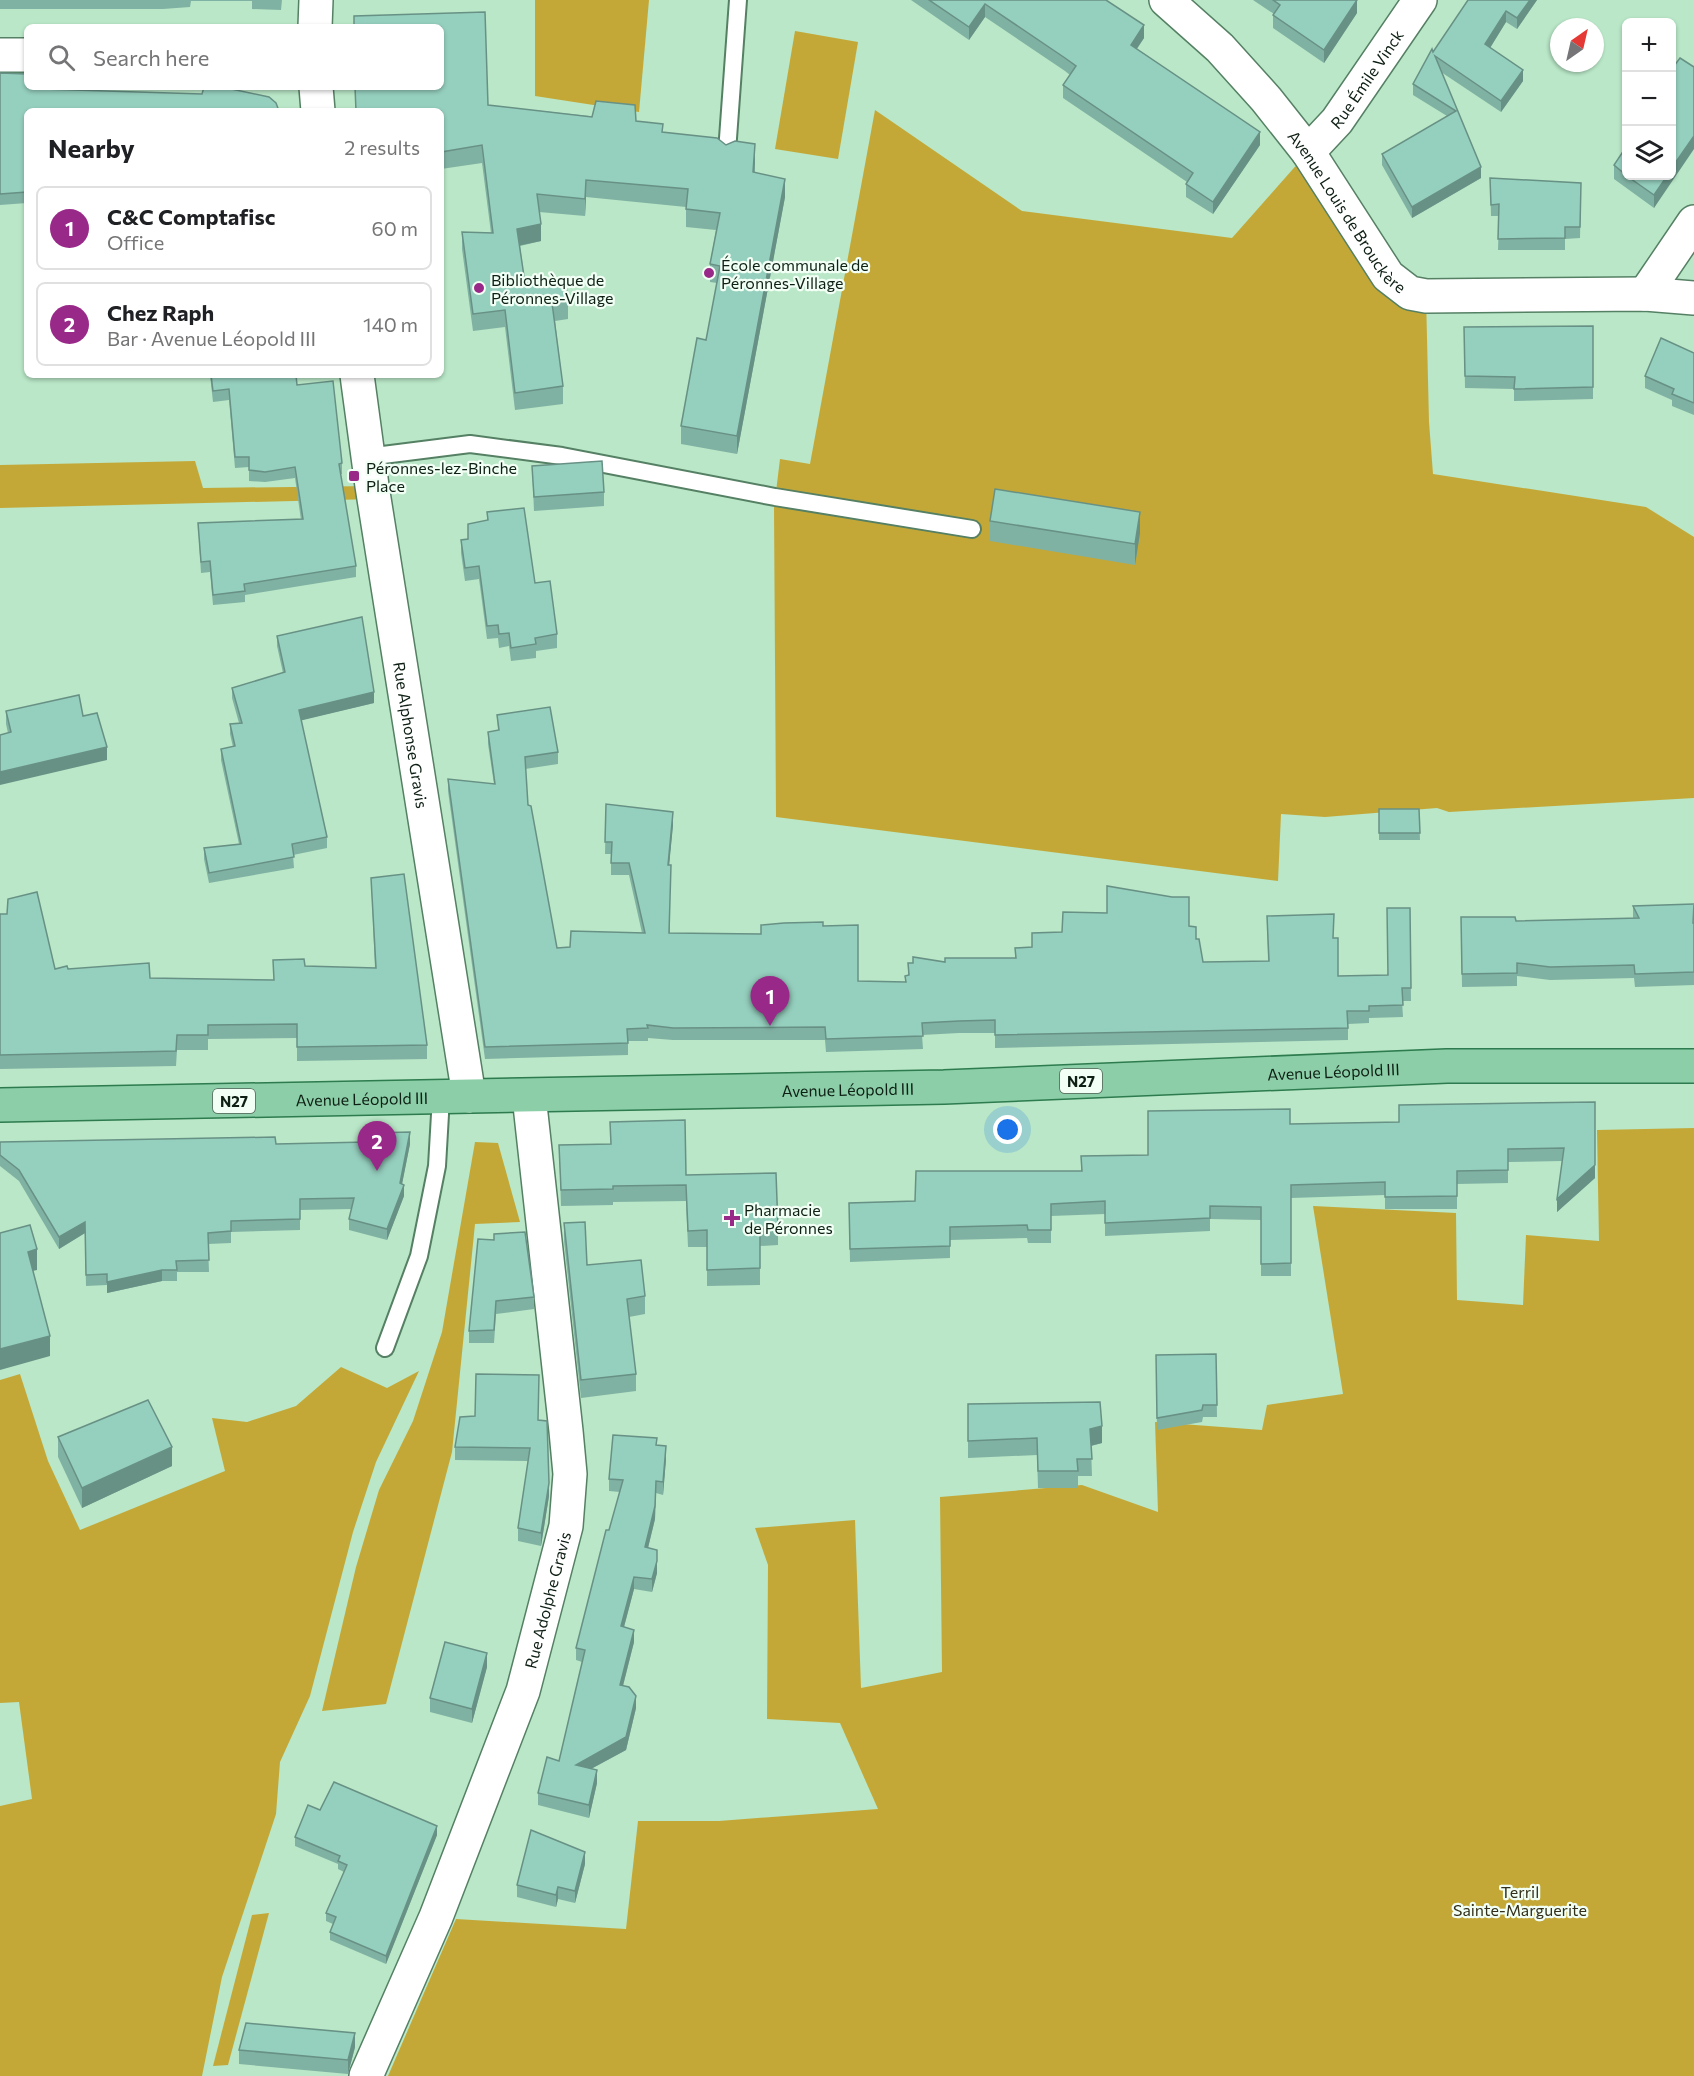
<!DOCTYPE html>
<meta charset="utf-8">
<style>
:root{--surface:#fff;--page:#f6f6f6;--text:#202124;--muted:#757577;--line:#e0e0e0;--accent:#992988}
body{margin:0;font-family:Commissioner,sans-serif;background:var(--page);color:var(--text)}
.controls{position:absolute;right:18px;top:18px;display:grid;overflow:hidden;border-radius:9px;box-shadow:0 2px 4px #0004}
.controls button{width:54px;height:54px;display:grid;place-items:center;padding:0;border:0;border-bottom:2px solid var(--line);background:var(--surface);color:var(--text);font:30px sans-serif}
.compass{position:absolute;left:1550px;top:18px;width:54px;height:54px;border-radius:50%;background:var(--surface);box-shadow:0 2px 4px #0004;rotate:34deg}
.you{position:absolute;left:1008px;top:1130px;width:21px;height:21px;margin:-15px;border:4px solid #fff;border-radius:50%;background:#1a73e8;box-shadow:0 0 0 9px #1a73e833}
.badge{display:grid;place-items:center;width:39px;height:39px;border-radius:50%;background:var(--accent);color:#fff;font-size:20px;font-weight:700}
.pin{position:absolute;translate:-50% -50px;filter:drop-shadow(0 2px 3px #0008)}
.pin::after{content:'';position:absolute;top:32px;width:21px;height:18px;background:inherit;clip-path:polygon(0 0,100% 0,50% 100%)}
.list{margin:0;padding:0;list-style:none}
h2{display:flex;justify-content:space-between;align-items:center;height:78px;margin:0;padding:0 24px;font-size:26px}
h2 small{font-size:20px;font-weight:400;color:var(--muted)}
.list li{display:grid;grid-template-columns:39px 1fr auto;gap:18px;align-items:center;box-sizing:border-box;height:84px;margin:0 12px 12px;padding:0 12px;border:2px solid var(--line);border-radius:9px}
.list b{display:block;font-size:22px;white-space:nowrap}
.list p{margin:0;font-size:20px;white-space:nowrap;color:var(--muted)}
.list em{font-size:20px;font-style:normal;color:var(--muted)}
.icon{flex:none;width:33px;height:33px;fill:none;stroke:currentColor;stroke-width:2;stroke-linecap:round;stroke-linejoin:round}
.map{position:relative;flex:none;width:1694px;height:2076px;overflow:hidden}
.search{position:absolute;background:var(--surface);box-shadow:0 2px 4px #0004;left:24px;top:24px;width:420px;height:66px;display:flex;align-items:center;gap:15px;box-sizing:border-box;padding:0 21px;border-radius:9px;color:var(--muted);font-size:22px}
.panel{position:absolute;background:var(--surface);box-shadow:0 2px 4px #0004;left:24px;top:108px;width:420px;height:270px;border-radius:9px}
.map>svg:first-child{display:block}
.green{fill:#c4a837}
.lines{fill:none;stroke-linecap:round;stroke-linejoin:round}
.lane-casing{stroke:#558064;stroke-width:20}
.street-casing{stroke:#558064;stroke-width:36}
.primary-casing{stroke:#2d7b4e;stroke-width:36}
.lane{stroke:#fff;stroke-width:16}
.street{stroke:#fff;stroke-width:33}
.primary{stroke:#8bcea7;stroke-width:33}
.wall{fill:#80b2a3}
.shaded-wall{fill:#689185}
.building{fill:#95cfbe;stroke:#689185;stroke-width:1.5}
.poi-dot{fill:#992988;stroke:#f1fff5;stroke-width:2}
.labels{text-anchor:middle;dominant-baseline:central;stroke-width:4.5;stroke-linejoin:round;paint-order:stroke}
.shield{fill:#f1fff5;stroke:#526258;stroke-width:1.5}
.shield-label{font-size:15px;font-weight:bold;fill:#0e1f14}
.street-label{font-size:16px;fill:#0e1f14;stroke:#f1fff5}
.poi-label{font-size:16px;fill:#0e1f14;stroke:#f1fff5;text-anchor:start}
.park-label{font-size:16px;fill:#332e19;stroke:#f1fff5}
</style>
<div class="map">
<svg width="1694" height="2076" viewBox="0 0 1694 2076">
<rect width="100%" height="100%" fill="#b9e7c7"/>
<!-- green -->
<g class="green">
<path d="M535,0H649L639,112L535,96Z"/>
<path d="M795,31L858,42L838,159L775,149Z"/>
<path d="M875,110L1022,211L1232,238L1308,152L1426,296L1429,422L1433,474L1646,507L1694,537V798L1449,812L1437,808L1325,817L1281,814L1278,881L776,817L774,508L780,459L810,464Z"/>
<path d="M195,461L203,488L372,486L374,499L0,508V465Z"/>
<path d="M1694,1128V2076H388L456,1919L626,1929L638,1821H719L878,1809L840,1723L767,1719L768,1565L755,1528L855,1520L861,1688L942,1672L940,1497L1082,1485L1158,1512L1155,1422L1262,1430L1267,1405L1343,1394L1313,1206L1456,1213L1457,1300L1523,1305L1526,1235L1599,1241L1597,1130Z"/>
<path d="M475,1142L498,1143L520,1222L475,1224L452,1452L386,1704L322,1711L356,1567L379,1490L413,1421L442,1332Z"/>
<path d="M341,1367L387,1388L419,1371L376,1462L353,1532L310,1696L280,1762L276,1814L222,1977L202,2076H0V1806L32,1799L19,1702L0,1703V1380L20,1374L48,1461L80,1530L225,1471L212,1418L247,1422L296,1406Z"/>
<path d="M269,1913L228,2065L213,2066L252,1915Z"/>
</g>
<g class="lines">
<!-- lane casing -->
<g class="lane-casing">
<g id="lane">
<path d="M727,152L738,0"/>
<path d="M367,457L470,444L562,456L775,497L972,529"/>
<path d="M385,1348L419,1256L437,1166L441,1097"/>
</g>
</g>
<!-- street casing -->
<g class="street-casing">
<g id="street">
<path id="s1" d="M1166,0L1220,48L1266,99L1308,152L1388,276L1410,293L1426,296L1645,294L1694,298"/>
<path d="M315,27L316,0"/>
<path d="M0,55H27"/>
<path d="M316,87L318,111"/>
<path id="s2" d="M1308,152L1337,121L1420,0"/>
<path d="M1645,294L1694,222"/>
<path id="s3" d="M357,375L372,486L469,1096"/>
<path id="s4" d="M366,2076L436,1917L523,1691L566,1526L570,1474L566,1431L529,1096"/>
</g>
</g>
<!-- primary casing -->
<g class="primary-casing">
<g id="primary">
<path id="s5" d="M0,1105L944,1087L1447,1066H1694"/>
</g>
</g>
<!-- lane -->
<use href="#lane" class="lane"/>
<!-- street -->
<use href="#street" class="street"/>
<!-- primary -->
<use href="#primary" class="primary"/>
</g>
<!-- wall -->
<g class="wall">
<path d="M0,0H282L281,10L252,9V1H191L190,7L163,9H0Z"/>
<path d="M911,0H1106L1144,38L1137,49L1260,145L1213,214L1186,197V184L1187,182L1063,98V85L1070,75L1065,71L985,17L969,40Z"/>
<path d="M1253,0H1357V13L1324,63L1273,28V15L1274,14Z"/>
<path d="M1468,0H1537L1517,29L1506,22L1490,48L1523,81L1501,112L1441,72L1481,178L1412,218L1382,165V154L1447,116L1413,95V84L1433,52Z"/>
<path d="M0,73L43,89L269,97L27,111V203L0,205Z"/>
<path d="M488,105L636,121L663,132L726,145L755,162V173L785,197L737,454L681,444V426L706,340L717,283L710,282V264L716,230L686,227V207L586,197L585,216L539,212L541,241L520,246L525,283L568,301V319L555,321L563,386V404L515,410L505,327L473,331L462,249V232L491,233L482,163L441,169V111Z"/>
<path d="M1626,147V176H1671L1654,208L1614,179V165Z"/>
<path d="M1490,178L1581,183L1580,238L1565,239V250H1498L1499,216H1491Z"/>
<path d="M1593,326V399L1514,401V389L1465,388L1464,327Z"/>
<path d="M1694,353V415L1672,406V400L1645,388V376Z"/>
<path d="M210,375H296L297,385L342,463V474H340L356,566V577L245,595V602L213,605L210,572L201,573L198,523L301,520L295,478L265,482L249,481V467L235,468L229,400L213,402Z"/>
<path d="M532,466L604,492V506L534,511Z"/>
<path d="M487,512L535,583L557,634V648L536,651V658L511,661L509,646L499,648L498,638L487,639L479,579L465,581L461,553V540L468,539L487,520Z"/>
<path d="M990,521L1140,533L1135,565L990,541Z"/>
<path d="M277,636L374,703L301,720L327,837V848L293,855L294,868L209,883L204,859V848L239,844L221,760V749L233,747L230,734V724L239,723L232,698V688L283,673L277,646Z"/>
<path d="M6,711L83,716L107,760L8,733L6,724Z"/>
<path d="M497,715L558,752V764L525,769L528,805L557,948L570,947L642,933L629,875H611V854H605L606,804L673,825L669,865L670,933L761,934L823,926L858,981L905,982L908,975V963L945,962L1015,958V948L1032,947L1062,932L1189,926L1196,939L1203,962L1268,961L1267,916L1334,927L1333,938L1338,976L1387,975L1410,908L1411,1001H1402L1403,1017L1369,1018V1023L1348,1024V1040L995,1048V1033H959L922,1035L923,1049L826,1052L825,1040H673L648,1038V1041H628V1055L485,1059L448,791V779L494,784L488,744V732L498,730Z"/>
<path d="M1379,809H1419L1420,840H1379Z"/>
<path d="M371,878L427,1045V1059L297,1061V1038L208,1039V1050H177L176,1066L0,1069V914L55,969H68L150,978L274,980L305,966L375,968Z"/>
<path d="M1694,904V985L1635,987L1634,978L1550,980L1517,976V986L1462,987L1461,917L1516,921L1633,919V906Z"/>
<path d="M1595,1102V1178L1557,1212L1562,1161L1508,1162V1183L1457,1184V1209H1385V1195L1291,1198V1276H1261V1220L1210,1219V1231L1105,1236V1214L1051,1216V1243H1028L1027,1238L950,1240V1258L850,1262L849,1203L915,1201L1081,1171V1156L1148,1155L1290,1124L1399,1122Z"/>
<path d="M0,1142L276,1144H410L402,1184L404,1196L387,1240L349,1230V1219L352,1209L300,1210V1230L231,1232V1243L208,1244L209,1272H177V1281H162L107,1293V1285L86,1286L85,1233L59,1249L19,1181L0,1166Z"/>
<path d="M610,1144L686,1175L778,1228V1245L760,1246V1285L707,1286V1247H688L686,1201L613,1202V1205L561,1206L559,1145Z"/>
<path d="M564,1223L587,1265L645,1296V1314L629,1317L636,1374V1391L581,1398L564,1241Z"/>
<path d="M478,1239L534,1297V1309L496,1314L494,1343H469V1331Z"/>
<path d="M1216,1354L1217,1417H1203L1202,1422L1157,1430L1156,1355Z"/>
<path d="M968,1404L1102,1443L1091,1446L1092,1476H1078V1488H1038L1037,1455L968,1458Z"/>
<path d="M538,1420L549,1496L541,1546L518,1541V1528L528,1461L455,1460V1447Z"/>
<path d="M58,1437L172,1466L82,1508L58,1457Z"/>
<path d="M657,1446L666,1459L663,1495L656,1493L655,1519L648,1548L657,1573L652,1592L634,1589L624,1627L634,1642L623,1686L636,1708L626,1750L591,1769L597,1783L589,1818L538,1805V1793L559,1761L582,1662L576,1660V1648L620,1492L609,1491V1479Z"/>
<path d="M487,1667L472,1723L430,1712V1698Z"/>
<path d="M320,1810L437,1835L386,1964L330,1940V1932L333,1924L326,1921V1913L344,1872L338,1869V1864L295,1846V1837Z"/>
<path d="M585,1864L575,1903L558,1899L556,1907L517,1897V1885Z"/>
<path d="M355,2047L348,2074L239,2064V2050Z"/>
</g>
<!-- shaded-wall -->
<g class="shaded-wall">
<path d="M1357,0V13L1324,63V50Z"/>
<path d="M1530,0H1537L1517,29V18Z"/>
<path d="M985,4V17L969,40V27Z"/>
<path d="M1506,11V22L1485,56V44Z"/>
<path d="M1144,25V38L1131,57V45Z"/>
<path d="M1523,70V81L1501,112V101Z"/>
<path d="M1260,132V145L1213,214V202Z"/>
<path d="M1694,136V149L1654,208V195L1667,176H1671V169Z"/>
<path d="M755,144V162L753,190V172Z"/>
<path d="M1481,167V178L1412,218V207Z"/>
<path d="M785,179V197L737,454V436Z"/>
<path d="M586,180V197L585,216V199Z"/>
<path d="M541,224V241L517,246V229Z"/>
<path d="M1140,512V533L1135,565V544Z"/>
<path d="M374,692V703L299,721V710Z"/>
<path d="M107,747V760L0,785V772Z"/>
<path d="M673,812V825L668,877V865Z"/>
<path d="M1595,1102V1178L1557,1212V1199Z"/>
<path d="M410,1132V1144L400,1194V1183Z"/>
<path d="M404,1185V1196L387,1240V1229Z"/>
<path d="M85,1222V1233L59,1249V1237Z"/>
<path d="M37,1249V1270L28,1272V1252Z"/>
<path d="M162,1270V1281L107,1293V1282Z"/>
<path d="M50,1336V1356L0,1370V1349Z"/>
<path d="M1102,1426V1443L1090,1446V1429Z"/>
<path d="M666,1446V1459L663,1495V1482Z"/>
<path d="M172,1447V1466L82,1508V1488Z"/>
<path d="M656,1481L655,1519L645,1560V1547Z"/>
<path d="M549,1483V1496L541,1546V1533Z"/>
<path d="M657,1561V1573L652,1592V1579Z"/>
<path d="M634,1577V1589L621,1638V1626Z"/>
<path d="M634,1630V1642L620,1697V1685Z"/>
<path d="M487,1653V1667L472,1723V1709Z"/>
<path d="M636,1696V1708L626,1750L576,1777V1765Z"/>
<path d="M597,1770V1783L589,1818V1805Z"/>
<path d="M437,1826V1835L386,1964V1956Z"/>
<path d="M585,1852V1864L575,1903V1891Z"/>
<path d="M558,1887V1899L556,1907V1895Z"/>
<path d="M355,2033V2047L348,2074V2060Z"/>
</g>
<!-- building -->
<g class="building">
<path d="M929,0H1106L1144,25L1131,45L1260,132L1213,202L1186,184L1193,173L1063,85L1076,66L1065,58L985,4L969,27Z"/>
<path d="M1273,0H1357L1324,50L1273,15L1280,5Z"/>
<path d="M1468,0H1530L1517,18L1506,11L1485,44L1523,70L1501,101L1435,56L1481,167L1412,207L1382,154L1456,111L1413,84L1432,49L1433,52Z"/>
<path d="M485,12L488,105L592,117L596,101L635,105L636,121L663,124L662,132L717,138L726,145L735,141L755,144L753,172L785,179L737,436L681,426L697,338L706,340L720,266L710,264L720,213L686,209L688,189L586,180L585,199L537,194L541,224L517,229L525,283L565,278L568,301L552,303L563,386L515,393L505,310L473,314L462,232L493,233L482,145L441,152V111H356L355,87H441V27H354V16Z"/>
<path d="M1680,58L1694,67V136L1671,169V70Z"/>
<path d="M0,73L27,74V87H43V89L202,94L204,87H222L269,97L276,103L279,111H27V192L0,194Z"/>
<path d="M1626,147V175L1614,165Z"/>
<path d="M1627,176H1667L1654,195Z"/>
<path d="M1490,178L1581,183L1580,227H1565V238L1498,239L1499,204L1491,205Z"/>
<path d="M1593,326V387L1514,389L1515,377L1465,376L1464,327Z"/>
<path d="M1661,338L1694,353V403L1672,394L1674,389L1645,376Z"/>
<path d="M211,375H296L297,385L333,381L342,463L339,464L356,566L244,584L245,591L213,595L210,561L201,562L198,523L303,519L295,467L265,472L249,470V457H235L229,389L213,391Z"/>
<path d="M602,461L604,492L534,497L532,466Z"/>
<path d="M995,489L1140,512L1135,544L990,521Z"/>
<path d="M524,508L535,583L550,581L557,634L535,638L536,644L511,648L509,633L499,634L498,625L487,626L479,566L465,568L461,540L468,539V524L488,520L487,512Z"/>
<path d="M362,617L374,692L299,710L327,837L292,844L294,857L209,873L204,848L241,844L221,749L235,746L230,724L242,723L232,688L285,672L277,636Z"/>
<path d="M79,695L83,716L97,713L107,747L0,772V735L11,732L6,711Z"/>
<path d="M550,707L558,752L525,757L528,805L531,806L557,948L570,947L571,931L645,933L629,863H611L612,842H605L606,804L673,812L668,865H671L669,933L761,934V925L784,923L823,922V926L858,925V981L906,982L905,976L909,975L908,963H913V957L945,962V958H1016L1015,948L1032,947V933L1062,932L1063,912L1107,913V886L1172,897H1189V926L1196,927V939H1199L1203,962L1269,961L1267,916L1334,914L1333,938H1338V976L1388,975L1387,908H1410L1411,988H1402L1403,1005L1369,1006V1011H1347L1348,1028L995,1035V1020L959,1021L922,1023L923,1036L826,1039L825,1027L673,1028L647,1025L648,1028L627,1029L628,1043L485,1047L448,779L495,784L488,732L499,730L497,715Z"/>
<path d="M1379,809H1419L1420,833H1379Z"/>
<path d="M404,874L427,1045L297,1047V1024L208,1025V1035H177L176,1051L0,1055V914H7L8,899L37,892L55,969L67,966L68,969L149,963L150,978L274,980L273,960L304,959L305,966L376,968L371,878Z"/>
<path d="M1694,904L1693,923H1694V972L1635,974L1634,965L1550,967L1517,963V973L1462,974L1461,917H1515L1516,921L1639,918L1633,906Z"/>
<path d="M1595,1102V1165L1557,1199L1564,1148L1508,1149V1170L1457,1171V1196L1385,1197V1182L1291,1185V1263L1261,1264V1207L1210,1206V1218L1105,1223V1201L1051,1204V1230H1028L1027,1225L950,1227V1246L850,1249L849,1203L915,1201L916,1171H1082L1081,1156L1148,1155V1111L1290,1109V1124L1399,1122V1105Z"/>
<path d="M685,1120L686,1175L776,1173L778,1228L760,1229V1268L707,1270V1230L688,1231L686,1185L613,1186V1189L561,1190L559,1145L611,1144L610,1122Z"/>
<path d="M410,1132L400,1183L404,1185L387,1229L349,1219L354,1198L300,1199V1219L231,1221V1231L208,1233L209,1260L176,1261L177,1270H162L107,1282V1274L86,1275L85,1222L59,1237L19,1170L0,1155V1142L275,1137L276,1144L367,1142L370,1133Z"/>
<path d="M585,1222L587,1265L641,1260L645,1296L627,1299L636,1374L581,1380L564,1223Z"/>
<path d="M30,1225L37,1249L28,1252L50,1336L0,1349V1233Z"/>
<path d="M525,1232L534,1297L496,1301L494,1330L469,1331L478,1239L494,1240V1234Z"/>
<path d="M1216,1354L1217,1405H1203L1202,1410L1157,1418L1156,1355Z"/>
<path d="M476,1374L539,1375L538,1420L547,1421L549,1483L541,1533L518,1528L530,1448L455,1447L460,1417L475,1416Z"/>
<path d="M148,1400L172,1447L82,1488L58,1437Z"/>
<path d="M1100,1402L1102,1426L1090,1429L1092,1459H1077L1078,1471H1038L1037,1438L968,1441V1404Z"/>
<path d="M613,1435L657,1438L656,1445L666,1446L663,1482L656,1481L655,1506L645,1547L657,1550V1561L652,1579L634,1577L621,1626L634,1630L620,1685L629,1687L636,1696L626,1737L576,1765L597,1770L589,1805L538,1793L547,1757L559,1761L585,1650L576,1648L606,1530H609L623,1480L609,1479Z"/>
<path d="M445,1642L487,1653L472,1709L430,1698Z"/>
<path d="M334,1782L437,1826L386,1956L330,1932L336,1917L326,1913L347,1865L338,1861L340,1856L295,1837L308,1805L320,1810Z"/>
<path d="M531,1830L585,1852L575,1891L558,1887L556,1895L517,1885Z"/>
<path d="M246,2023L355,2033L348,2060L239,2050Z"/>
</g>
<!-- markers -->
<g class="poi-dot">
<circle cx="709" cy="273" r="6"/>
<circle cx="479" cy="288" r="6"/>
<rect x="348" y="470" width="12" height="12" rx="3"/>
<path d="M729 1209h6v6h6v6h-6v6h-6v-6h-6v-6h6z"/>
</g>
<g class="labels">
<!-- shield labels -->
<g class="shield">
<rect x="1060" y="1069" width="42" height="24" rx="4.5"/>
<rect x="213" y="1089" width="42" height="24" rx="4.5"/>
</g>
<g class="shield-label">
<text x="1081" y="1081">N27</text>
<text x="234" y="1101">N27</text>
</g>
<!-- street labels -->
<g class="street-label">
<text stroke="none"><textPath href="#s2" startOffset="94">Rue Émile Vinck</textPath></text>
<text stroke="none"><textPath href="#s1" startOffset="280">Avenue Louis de Brouckère</textPath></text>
<text stroke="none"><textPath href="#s3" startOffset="364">Rue Alphonse Gravis</textPath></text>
<text stroke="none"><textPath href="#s5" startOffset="1334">Avenue Léopold III</textPath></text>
<text stroke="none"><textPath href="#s5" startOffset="848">Avenue Léopold III</textPath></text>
<text stroke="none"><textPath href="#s5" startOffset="362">Avenue Léopold III</textPath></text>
<text stroke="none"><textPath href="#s4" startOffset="510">Rue Adolphe Gravis</textPath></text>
</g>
<!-- poi labels -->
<g class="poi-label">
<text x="721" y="264">École communale de<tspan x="721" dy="18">Péronnes-Village</tspan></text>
<text x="491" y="279">Bibliothèque de<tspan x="491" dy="18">Péronnes-Village</tspan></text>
<text x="366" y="467">Péronnes-lez-Binche<tspan x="366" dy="18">Place</tspan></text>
<text x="744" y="1209">Pharmacie<tspan x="744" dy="18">de Péronnes</tspan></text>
</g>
<!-- park labels -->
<g class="park-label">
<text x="1520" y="1891">Terril<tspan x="1520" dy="18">Sainte-Marguerite</tspan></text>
</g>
</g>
</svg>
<div class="controls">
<button>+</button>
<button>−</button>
<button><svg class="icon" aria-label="layers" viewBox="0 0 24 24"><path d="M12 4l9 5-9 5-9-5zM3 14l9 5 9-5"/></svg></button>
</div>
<svg class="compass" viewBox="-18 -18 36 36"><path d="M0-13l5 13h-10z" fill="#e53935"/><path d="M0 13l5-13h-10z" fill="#757577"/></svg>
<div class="you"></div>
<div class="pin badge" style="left:770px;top:1026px">1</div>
<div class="pin badge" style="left:377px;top:1171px">2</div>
<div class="search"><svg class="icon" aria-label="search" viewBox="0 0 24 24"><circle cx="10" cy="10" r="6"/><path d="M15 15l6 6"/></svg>Search here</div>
<section class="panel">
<h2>Nearby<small>2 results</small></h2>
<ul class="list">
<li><span class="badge">1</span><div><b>C&amp;C Comptafisc</b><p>Office</p></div><em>60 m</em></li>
<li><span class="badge">2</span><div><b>Chez Raph</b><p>Bar · Avenue Léopold III</p></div><em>140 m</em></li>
</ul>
</section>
</div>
